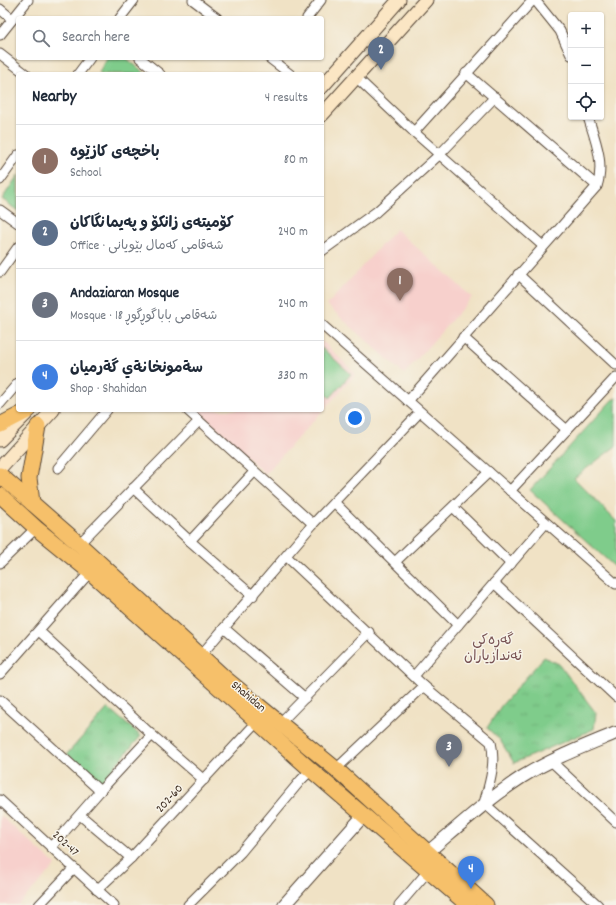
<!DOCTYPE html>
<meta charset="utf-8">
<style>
:root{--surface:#fff;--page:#f2f2f3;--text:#1f2937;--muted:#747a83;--line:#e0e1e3;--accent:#1f6fb2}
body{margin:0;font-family:Dekko,"Playpen Sans Arabic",sans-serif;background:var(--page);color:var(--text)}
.controls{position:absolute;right:12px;top:12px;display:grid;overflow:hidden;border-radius:4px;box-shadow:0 1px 3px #0004}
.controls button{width:36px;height:36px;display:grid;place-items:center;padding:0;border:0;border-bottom:1px solid var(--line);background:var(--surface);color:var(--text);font:20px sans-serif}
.you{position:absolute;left:355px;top:418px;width:14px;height:14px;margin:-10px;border:3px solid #fff;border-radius:50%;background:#1a73e8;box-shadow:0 0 0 6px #1a73e833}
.badge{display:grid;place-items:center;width:26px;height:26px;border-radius:50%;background:var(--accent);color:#fff;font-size:13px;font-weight:700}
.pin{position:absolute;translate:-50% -33px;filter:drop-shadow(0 1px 2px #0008)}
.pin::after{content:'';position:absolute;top:21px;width:14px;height:12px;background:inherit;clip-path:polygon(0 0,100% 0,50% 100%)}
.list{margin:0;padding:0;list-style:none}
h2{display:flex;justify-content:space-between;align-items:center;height:52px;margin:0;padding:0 16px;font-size:17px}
h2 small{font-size:13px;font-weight:400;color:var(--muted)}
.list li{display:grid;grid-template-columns:26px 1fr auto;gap:12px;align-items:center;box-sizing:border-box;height:72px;padding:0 16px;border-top:1px solid var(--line)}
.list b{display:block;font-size:15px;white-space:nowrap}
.list p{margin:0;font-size:13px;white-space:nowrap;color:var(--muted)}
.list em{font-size:13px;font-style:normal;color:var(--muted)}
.icon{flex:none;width:22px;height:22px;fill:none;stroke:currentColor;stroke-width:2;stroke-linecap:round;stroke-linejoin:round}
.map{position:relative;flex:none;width:616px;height:905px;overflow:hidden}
.search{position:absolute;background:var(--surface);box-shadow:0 1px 3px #0004;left:16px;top:16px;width:308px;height:44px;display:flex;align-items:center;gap:10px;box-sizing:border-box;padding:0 14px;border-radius:4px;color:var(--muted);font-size:15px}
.panel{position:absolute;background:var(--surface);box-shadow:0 1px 3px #0004;left:16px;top:72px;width:308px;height:340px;border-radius:4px}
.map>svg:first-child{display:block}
.built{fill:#f7d0cc}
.park{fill:url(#park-tufts);stroke:#5d7b54}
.garden{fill:#7fcc8b;stroke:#5d7b54}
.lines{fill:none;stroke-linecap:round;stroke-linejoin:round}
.minor-casing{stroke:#564637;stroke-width:11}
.tertiary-casing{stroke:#564637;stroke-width:14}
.secondary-casing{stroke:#564637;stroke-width:15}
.primary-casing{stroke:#564637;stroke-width:17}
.minor{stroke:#fff;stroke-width:9}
.tertiary{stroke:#fff;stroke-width:12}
.secondary{stroke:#fbe6c4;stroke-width:13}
.primary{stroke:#f6c06b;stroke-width:15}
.labels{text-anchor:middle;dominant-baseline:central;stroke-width:3;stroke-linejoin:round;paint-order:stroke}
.street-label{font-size:12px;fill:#3b2a1e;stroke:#f7f3e8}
.quarter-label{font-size:14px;fill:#785354;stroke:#f7f3e8}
</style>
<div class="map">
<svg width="616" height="905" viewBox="0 0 616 905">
<defs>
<pattern id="park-tufts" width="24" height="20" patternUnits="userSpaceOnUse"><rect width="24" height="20" fill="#7fcc8b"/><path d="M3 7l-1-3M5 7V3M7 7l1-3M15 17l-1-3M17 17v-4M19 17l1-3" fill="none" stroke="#6faf78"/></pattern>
</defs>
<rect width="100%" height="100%" fill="#f7f3e8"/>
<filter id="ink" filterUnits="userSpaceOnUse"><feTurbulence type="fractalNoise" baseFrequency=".025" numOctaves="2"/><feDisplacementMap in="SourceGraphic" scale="8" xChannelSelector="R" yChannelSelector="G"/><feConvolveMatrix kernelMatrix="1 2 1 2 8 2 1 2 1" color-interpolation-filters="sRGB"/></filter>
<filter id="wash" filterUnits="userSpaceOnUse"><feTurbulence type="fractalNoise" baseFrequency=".012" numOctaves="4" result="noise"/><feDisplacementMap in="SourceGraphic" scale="16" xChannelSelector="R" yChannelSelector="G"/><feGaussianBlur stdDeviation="0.9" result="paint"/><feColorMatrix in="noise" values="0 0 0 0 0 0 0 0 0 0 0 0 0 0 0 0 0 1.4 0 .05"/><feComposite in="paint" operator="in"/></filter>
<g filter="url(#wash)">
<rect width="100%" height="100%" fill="#f0e2c5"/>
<!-- built -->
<g class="built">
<path d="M396,229L472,297L404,374L327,305Z"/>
<path d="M322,341L356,374L265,474L197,410H322Z"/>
<path d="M0,815L56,865L18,905H0Z"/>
</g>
<!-- park -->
<g class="park">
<path d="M544,657L559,664L596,713L594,729L514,763L500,740L487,728L501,706Z"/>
<path d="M108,708L141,736L100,783L67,754Z"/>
</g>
<!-- garden -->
<g class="garden">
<path d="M107,58H126L146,74H102L99,72Z"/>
<path d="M18,175V211L2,199Z"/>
<path d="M322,348L351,374L330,398L322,390Z"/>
<path d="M616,398V446L574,478L616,521V568L530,490L612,400Z"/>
</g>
</g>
<g filter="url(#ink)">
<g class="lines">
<!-- minor casing -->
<g class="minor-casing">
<g id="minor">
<path d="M193,0L217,18"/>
<path d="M535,0L560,31L571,55"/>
<path d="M0,9L12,19"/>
<path d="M120,18L134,0"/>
<path d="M307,18L321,0"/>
<path d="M0,35L28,0"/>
<path d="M0,54L26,74"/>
<path d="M140,58L160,74"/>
<path d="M269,58L290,74"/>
<path d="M466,73L597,186"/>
<path d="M78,74L90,58"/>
<path d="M356,77L414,132L543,246"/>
<path d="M414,132L533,0"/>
<path d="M0,180L18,155"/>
<path d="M0,210L18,223"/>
<path d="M322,251L376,212L439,155L495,97"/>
<path d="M0,272L18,247"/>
<path d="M518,274L616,365"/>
<path d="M322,325L616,584"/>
<path d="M463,337L567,430"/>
<path d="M408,401L597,186C605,163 595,139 588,117"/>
<path d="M0,404L18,383"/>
<path d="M187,410L313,524"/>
<path d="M58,468L107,410"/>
<path d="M133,488L190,541L253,596"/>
<path d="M510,491L616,377"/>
<path d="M334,502L458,625"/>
<path d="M453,507L511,564"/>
<path d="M190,541L254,472"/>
<path d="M79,544L199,421"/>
<path d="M287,557L424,686L491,742C496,763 490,782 484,803L598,905"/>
<path d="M395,562L489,472"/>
<path d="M0,563L36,528"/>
<path d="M494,583L616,697"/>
<path d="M224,628L305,698"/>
<path d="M39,631L152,735L204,780"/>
<path d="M201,655L313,524L420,412"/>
<path d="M0,674L90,572"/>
<path d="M414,676L546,523"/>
<path d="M0,700L100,791"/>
<path d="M280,723L369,632"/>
<path d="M551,761L616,822"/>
<path d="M336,769L424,686"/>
<path d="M0,800L114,905"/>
<path d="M80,815L131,858"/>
<path d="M51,847L100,791L152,735"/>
<path d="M97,890L131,858L257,722"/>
<path d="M39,905L74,868"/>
<path d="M188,905L241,852L301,780L311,770"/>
<path d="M399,905L429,870"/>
</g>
</g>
<!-- tertiary casing -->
<g class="tertiary-casing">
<g id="tertiary">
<path d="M428,852C459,826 488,799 522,777C551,759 585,746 616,733"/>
<path d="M284,905L364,815"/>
</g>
</g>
<!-- secondary casing -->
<g class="secondary-casing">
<g id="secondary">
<path d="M322,87L399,0"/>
<path d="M322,115L426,0"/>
<path d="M0,440L26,414"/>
<path d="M0,468L53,410"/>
</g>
</g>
<!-- primary casing -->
<g class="primary-casing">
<g id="primary">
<path d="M0,425L29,410"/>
<path d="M0,475L79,544L226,679L336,769L486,905"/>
<path d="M0,495L36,528L90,572L311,770L468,905"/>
<path d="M32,503L29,478L38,426"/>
</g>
</g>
<!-- minor -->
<use href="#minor" class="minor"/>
<!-- tertiary -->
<use href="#tertiary" class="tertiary"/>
<!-- secondary -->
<use href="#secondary" class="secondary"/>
<!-- primary -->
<use href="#primary" class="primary"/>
</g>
</g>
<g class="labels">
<!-- street labels -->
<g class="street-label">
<text transform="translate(248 697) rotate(40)">Shahidan</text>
<text transform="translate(170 799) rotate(-47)">202-60</text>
<text transform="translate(65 844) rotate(43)">202-47</text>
</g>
<!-- quarter labels -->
<g class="quarter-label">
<text x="493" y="641">گەڕەکی<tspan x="493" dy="16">ئەندازیاران</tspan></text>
</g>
</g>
</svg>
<div class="controls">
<button>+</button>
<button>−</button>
<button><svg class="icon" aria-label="locate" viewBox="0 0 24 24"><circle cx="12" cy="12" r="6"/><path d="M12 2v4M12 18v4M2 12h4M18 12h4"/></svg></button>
</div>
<div class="you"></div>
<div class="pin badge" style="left:400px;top:301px;background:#8d6e63">1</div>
<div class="pin badge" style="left:381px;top:70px;background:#5c6f8a">2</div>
<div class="pin badge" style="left:449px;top:767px;background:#6b7280">3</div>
<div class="pin badge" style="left:471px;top:889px;background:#3f7fe0">4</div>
<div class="search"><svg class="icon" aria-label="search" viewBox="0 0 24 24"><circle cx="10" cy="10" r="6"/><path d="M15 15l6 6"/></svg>Search here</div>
<section class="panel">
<h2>Nearby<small>4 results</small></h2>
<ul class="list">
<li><span class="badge" style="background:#8d6e63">1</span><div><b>باخچەی کازێوە</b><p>School</p></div><em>80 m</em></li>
<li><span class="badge" style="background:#5c6f8a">2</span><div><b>کۆمیتەی زانکۆ و پەیمانگاکان</b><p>Office · شەقامی کەمال بێویانی</p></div><em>240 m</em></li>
<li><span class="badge" style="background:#6b7280">3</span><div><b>Andaziaran Mosque</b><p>Mosque · شەقامی باباگوڕگوڕ 18</p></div><em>240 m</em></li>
<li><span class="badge" style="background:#3f7fe0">4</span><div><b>سةمونخانةي گةرميان</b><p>Shop · Shahidan</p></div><em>330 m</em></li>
</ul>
</section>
</div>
